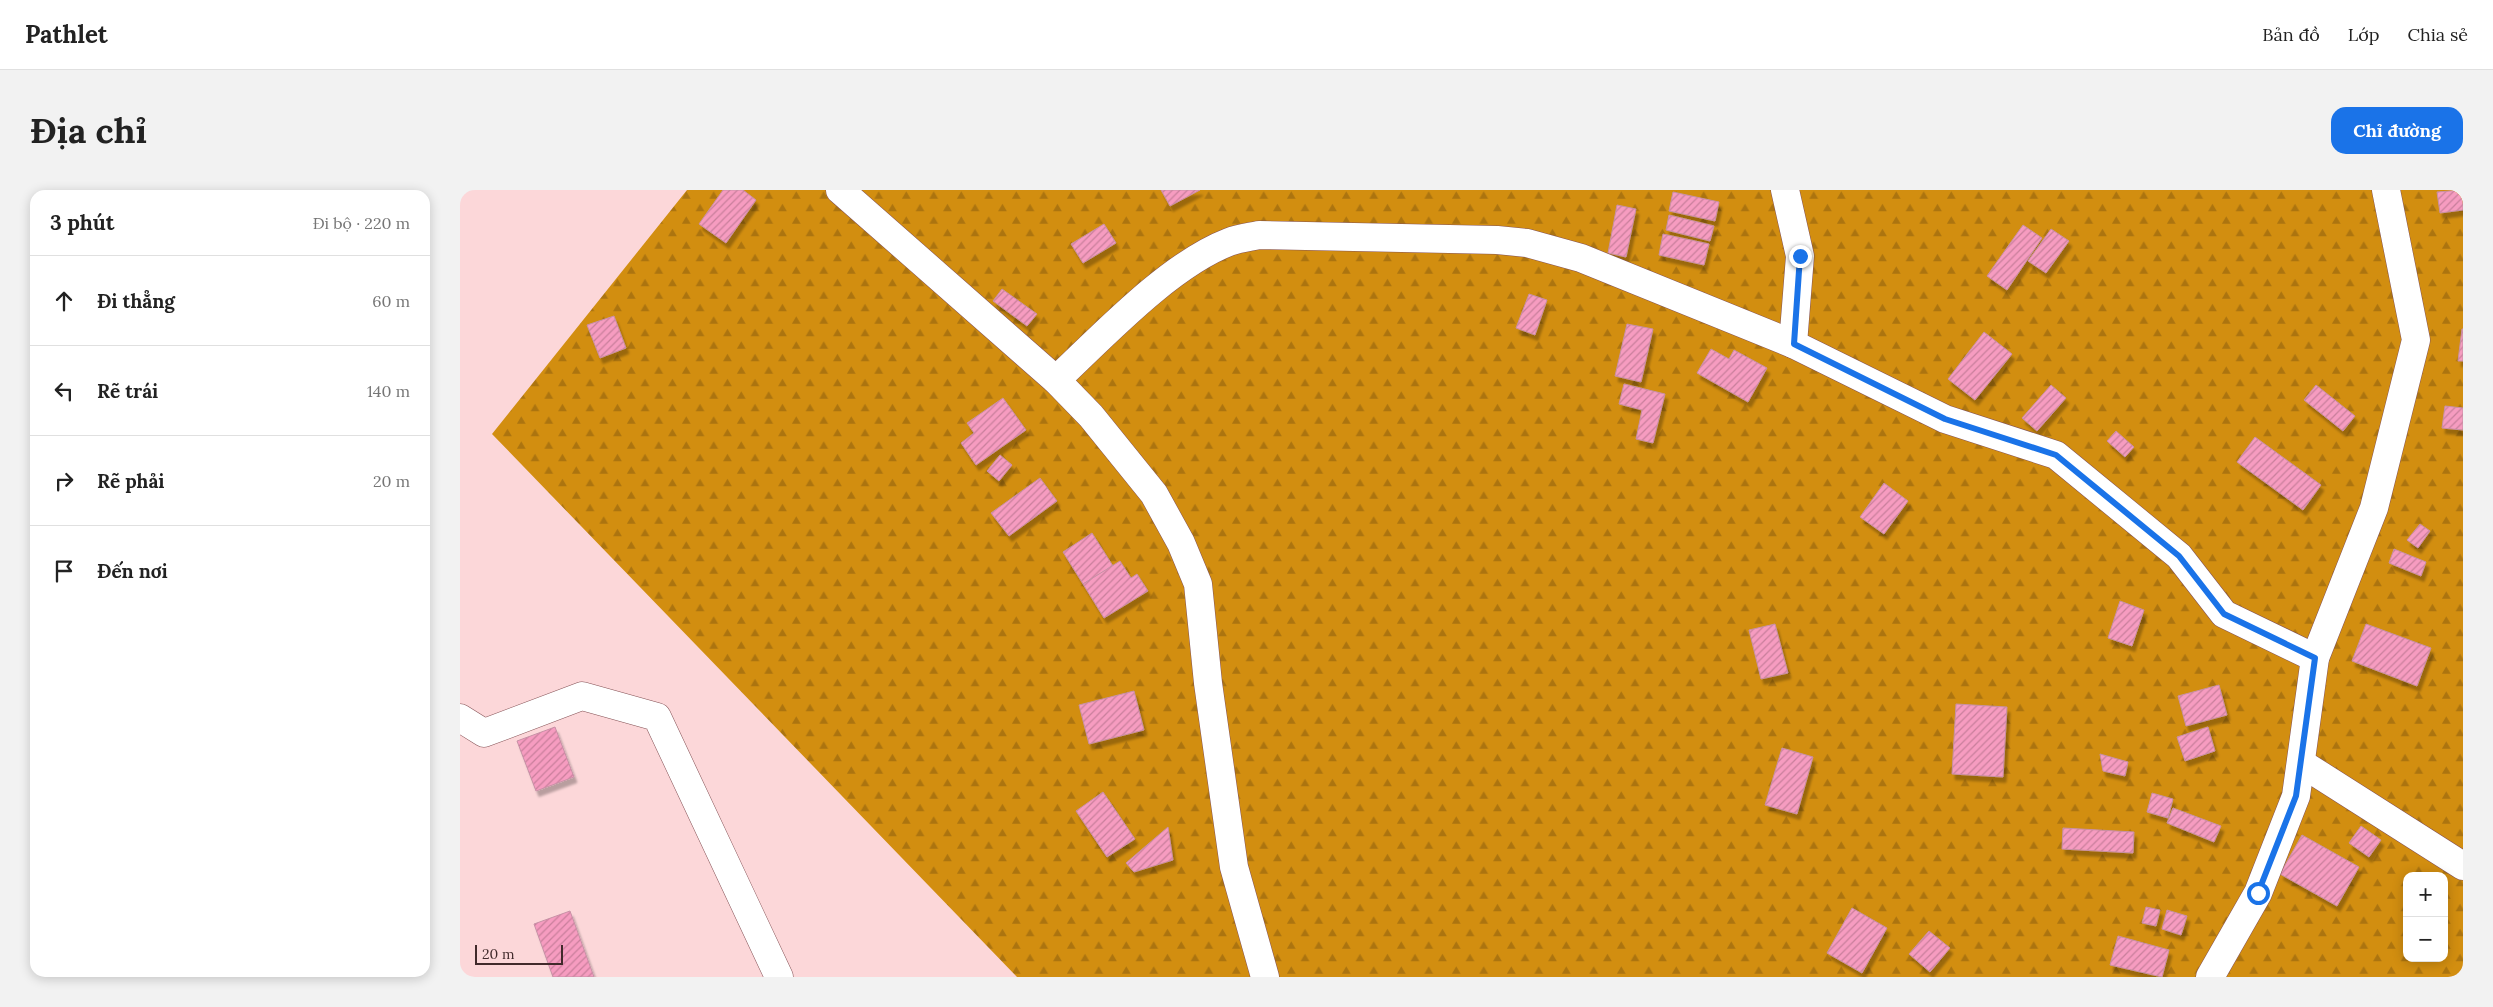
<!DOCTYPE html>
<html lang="vi">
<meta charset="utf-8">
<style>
:root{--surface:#fff;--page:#f2f2f2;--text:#222;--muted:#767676;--line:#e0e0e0;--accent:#1a73e8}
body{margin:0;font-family:Lora,serif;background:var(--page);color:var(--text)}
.controls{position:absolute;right:15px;bottom:15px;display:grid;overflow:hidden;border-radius:10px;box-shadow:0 2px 12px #0003}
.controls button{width:45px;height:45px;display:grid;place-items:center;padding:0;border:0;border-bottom:1px solid var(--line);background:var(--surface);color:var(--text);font:25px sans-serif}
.scale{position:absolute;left:15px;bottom:12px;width:88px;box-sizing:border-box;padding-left:5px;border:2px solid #412a2b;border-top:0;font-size:14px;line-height:18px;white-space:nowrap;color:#412a2b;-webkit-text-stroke:4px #fcd7d9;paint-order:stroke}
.stop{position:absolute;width:15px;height:15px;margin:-11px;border:4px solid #1a73e8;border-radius:50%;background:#fff}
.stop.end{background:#1a73e8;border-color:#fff;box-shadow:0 1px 5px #0008}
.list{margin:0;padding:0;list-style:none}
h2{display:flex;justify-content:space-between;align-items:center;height:65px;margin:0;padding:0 20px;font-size:21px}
h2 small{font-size:16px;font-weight:400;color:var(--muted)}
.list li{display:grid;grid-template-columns:32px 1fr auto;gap:15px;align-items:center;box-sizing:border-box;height:90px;padding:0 20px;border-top:1px solid var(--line)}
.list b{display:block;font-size:19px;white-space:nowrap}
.list em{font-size:16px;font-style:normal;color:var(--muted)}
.icon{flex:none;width:28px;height:28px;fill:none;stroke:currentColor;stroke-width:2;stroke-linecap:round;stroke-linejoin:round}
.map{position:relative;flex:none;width:2003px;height:787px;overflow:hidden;border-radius:15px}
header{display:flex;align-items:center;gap:30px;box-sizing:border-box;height:70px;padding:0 25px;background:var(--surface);border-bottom:1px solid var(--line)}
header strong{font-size:24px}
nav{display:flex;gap:28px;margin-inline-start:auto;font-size:18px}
.intro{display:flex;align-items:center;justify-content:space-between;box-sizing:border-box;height:120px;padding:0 30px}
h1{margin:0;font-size:35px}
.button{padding:12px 22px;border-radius:15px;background:var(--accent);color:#fff;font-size:18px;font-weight:700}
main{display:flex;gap:30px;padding:0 30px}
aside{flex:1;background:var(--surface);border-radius:15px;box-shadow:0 2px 12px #0003}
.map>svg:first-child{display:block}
.forest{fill:url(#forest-firs);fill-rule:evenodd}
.building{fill:url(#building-hatch);stroke:#c791a6;filter:url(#shadow)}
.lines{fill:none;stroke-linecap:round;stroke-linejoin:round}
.minor-casing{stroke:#855256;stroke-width:29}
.minor{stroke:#fff;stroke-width:28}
.route{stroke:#1a73e8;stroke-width:6}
</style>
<header>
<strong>Pathlet</strong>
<nav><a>Bản đồ</a><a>Lớp</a><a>Chia sẻ</a></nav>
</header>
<div class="intro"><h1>Địa chỉ</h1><a class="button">Chỉ đường</a></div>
<main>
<aside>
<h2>3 phút<small>Đi bộ · 220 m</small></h2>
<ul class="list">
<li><svg class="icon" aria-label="ahead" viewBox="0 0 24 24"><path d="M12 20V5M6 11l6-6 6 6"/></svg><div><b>Đi thẳng</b></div><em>60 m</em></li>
<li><svg class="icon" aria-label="left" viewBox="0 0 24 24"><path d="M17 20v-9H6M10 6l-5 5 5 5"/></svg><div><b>Rẽ trái</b></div><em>140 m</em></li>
<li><svg class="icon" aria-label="right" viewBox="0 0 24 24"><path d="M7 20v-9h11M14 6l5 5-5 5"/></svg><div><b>Rẽ phải</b></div><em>20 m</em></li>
<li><svg class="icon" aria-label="arrive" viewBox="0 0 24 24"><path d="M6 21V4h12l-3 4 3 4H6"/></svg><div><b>Đến nơi</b></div></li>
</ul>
</aside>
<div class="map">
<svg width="2003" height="787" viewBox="0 0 2003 787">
<defs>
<pattern id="forest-firs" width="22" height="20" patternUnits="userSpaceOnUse" patternTransform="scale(1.25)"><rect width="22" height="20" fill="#d28e10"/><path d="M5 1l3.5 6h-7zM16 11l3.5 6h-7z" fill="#ac740f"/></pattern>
<pattern id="building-hatch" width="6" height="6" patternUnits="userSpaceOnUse" patternTransform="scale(1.25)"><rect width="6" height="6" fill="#f69cc0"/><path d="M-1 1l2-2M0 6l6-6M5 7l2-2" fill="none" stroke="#c97f9c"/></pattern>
<filter id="shadow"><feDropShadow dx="3" dy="5.5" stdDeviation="1" flood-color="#0004"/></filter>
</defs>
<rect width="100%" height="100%" fill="#fcd7d9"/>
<!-- forest -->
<path class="forest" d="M227,0H2003V787H557L32,244ZM1947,686H1984V768H1947Z"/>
<!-- building -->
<g class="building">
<path d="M263,0H283L296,10L266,53L239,34Z"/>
<path d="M701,0H740L710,16Z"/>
<path d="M2003,0V20L1980,23L1977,2Z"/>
<path d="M1213,2L1259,12L1255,31L1209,21Z"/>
<path d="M1157,15L1176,19L1166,67L1148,63Z"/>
<path d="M1209,25L1254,36L1250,51L1206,40Z"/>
<path d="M644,34L656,53L623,73L611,54Z"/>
<path d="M1563,35L1582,48L1547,100L1527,86Z"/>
<path d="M1591,39L1609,51L1586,83L1568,71Z"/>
<path d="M1203,44L1249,54L1244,75L1199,65Z"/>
<path d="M542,99L577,124L567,136L533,111Z"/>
<path d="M1069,104L1087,110L1075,145L1056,138Z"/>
<path d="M154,126L166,158L140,168L127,135Z"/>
<path d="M1167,134L1193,139L1181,192L1155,186Z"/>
<path d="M2002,139H2003V171H1998Z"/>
<path d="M1524,142L1552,164L1515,210L1488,189Z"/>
<path d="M1251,159L1269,169L1274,160L1307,178L1288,212L1237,183Z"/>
<path d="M1164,194L1205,204L1193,253L1176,249L1182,220L1159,214Z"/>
<path d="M1591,195L1606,208L1577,241L1562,228Z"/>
<path d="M1856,195L1895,226L1883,241L1844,210Z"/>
<path d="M543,208L566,240L516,275L501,253L514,243L507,233Z"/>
<path d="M1985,216L2003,218V240L1982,238Z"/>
<path d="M1656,241L1674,257L1665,267L1647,251Z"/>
<path d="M1795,247L1861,295L1843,320L1777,272Z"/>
<path d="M540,265L552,275L539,291L527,281Z"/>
<path d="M580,288L597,311L549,346L531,323Z"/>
<path d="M1424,293L1448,311L1424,344L1400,327Z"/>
<path d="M1960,334L1970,341L1958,358L1947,350Z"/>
<path d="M632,343L653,376L623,394L603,362Z"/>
<path d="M1934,359L1966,372L1961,386L1929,373Z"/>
<path d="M660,371L671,388L677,384L688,401L644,428L623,394Z"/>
<path d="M1660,411L1684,420L1672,456L1648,448Z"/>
<path d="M1315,434L1328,483L1301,489L1289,440Z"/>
<path d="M1906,434L1971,458L1957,496L1892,471Z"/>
<path d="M1759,495L1767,525L1726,536L1718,506Z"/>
<path d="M674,501L684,540L629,554L619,515Z"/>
<path d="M1496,514L1547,517L1543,587L1492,584Z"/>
<path d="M95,537L114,587L76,601L57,551Z"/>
<path d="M1748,537L1755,561L1725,571L1717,547Z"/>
<path d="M1322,558L1353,567L1337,624L1305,615Z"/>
<path d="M1640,564L1668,572L1665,586L1643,581Z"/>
<path d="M643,602L675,649L647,667L616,621Z"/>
<path d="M1692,603L1713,609L1708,628L1687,622Z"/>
<path d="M1713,618L1761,636L1754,652L1707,633Z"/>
<path d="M1901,636L1921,650L1909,667L1889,653Z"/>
<path d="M708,637L713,670L674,682L666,673Z"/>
<path d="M1603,638L1674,642L1673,663L1602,659Z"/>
<path d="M1842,645L1899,677L1877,716L1820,684Z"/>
<path d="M1686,717L1700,720L1696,736L1682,733Z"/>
<path d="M1392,718L1427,738L1402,783L1367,763Z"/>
<path d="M1707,720L1727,726L1721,745L1702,739Z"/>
<path d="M110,721L134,787H93L74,734Z"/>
<path d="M1469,741L1490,758L1470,782L1449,764Z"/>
<path d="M1658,746L1709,760L1702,787L1650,775Z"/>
</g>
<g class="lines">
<!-- minor casing -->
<g class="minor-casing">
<g id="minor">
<path d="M380,0L596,190L631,226L694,304L721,353L738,394L748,493L774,677L805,787"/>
<path d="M1325,0L1340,66L1333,154L1485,229L1596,265L1719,366L1764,424L1855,468"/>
<path d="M596,190C643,146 709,75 769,52C779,48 790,47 799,45L1037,50L1067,53L1121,68L1333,154"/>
<path d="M0,528L24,543L122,506L197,527L319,787"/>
<path d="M1841,573L2003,676"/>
<path d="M1750,787L1798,703L1836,606L1855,468L1914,318L1956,150L1926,0"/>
</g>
</g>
<!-- minor -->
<use href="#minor" class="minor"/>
</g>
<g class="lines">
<!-- route -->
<path class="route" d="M1340,66L1334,154L1485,229L1596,265L1719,366L1764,424L1855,468L1836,606L1798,703"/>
</g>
</svg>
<div class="controls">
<button>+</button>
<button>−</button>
</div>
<div class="scale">20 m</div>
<div class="stop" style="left:1798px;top:703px"></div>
<div class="stop end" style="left:1340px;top:66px"></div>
</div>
</main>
